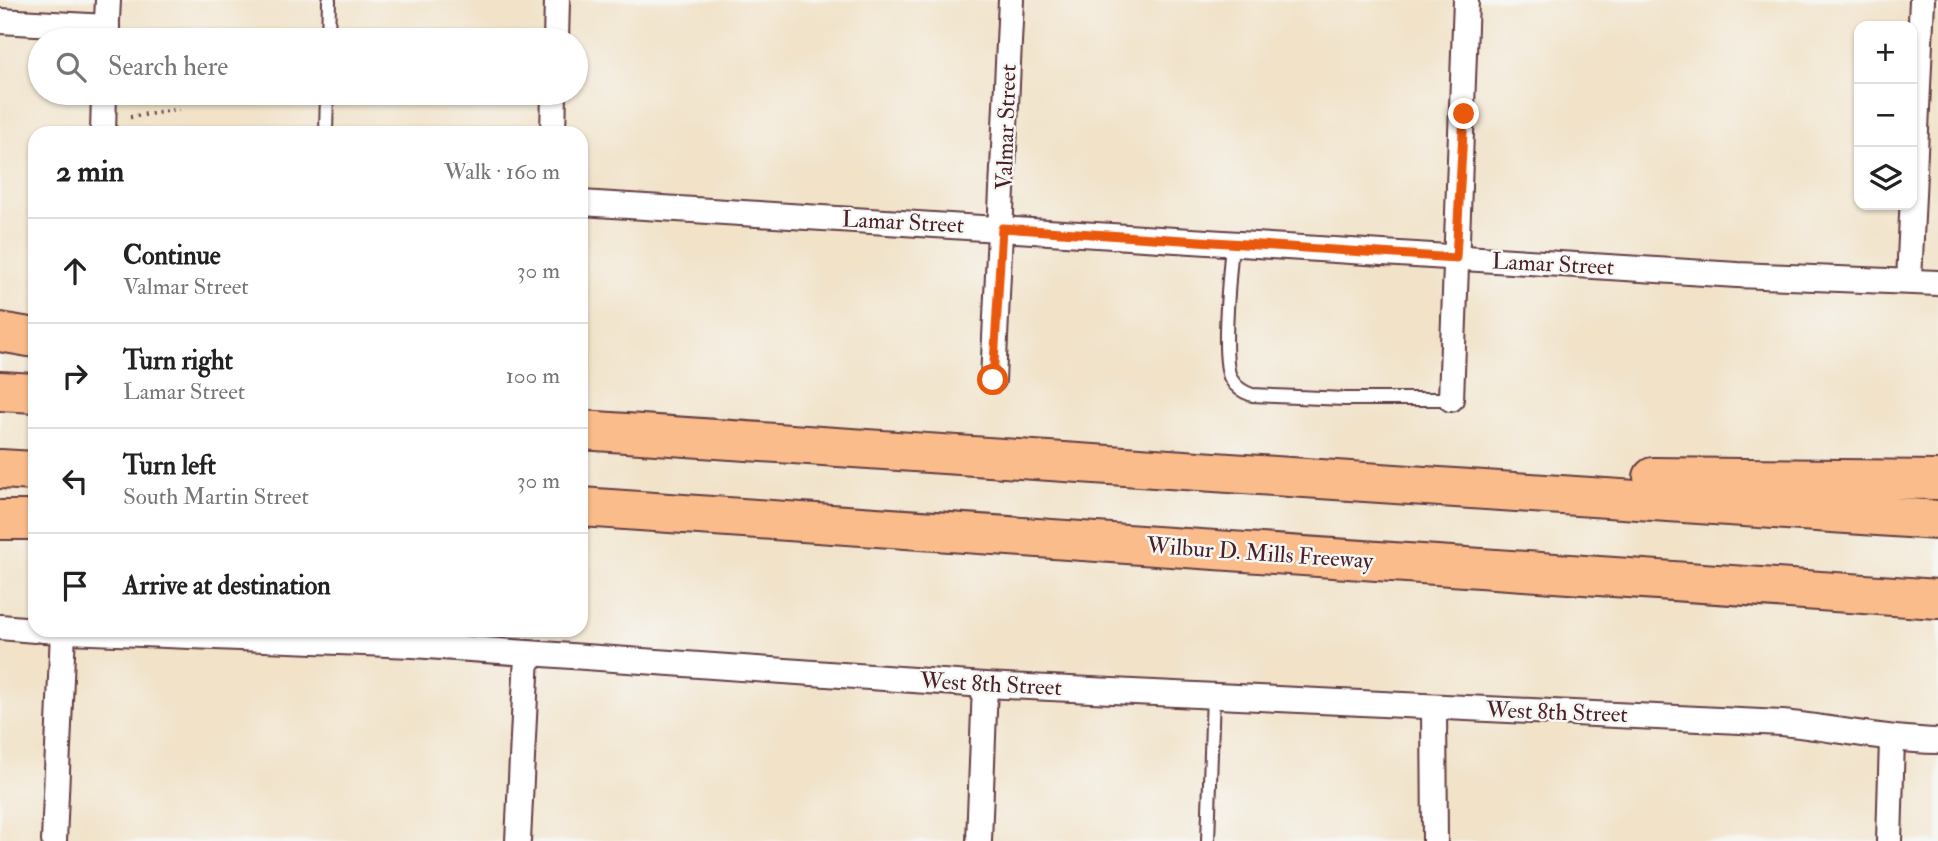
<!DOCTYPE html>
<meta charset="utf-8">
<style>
:root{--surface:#fff;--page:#f6f6f6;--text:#222;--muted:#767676;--line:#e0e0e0}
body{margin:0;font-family:"IM FELL Double Pica",serif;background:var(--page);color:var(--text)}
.controls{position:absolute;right:21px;top:21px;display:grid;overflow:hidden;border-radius:14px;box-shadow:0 2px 5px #0004}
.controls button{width:63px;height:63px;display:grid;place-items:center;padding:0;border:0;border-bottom:2px solid var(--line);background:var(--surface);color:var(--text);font:35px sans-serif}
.stop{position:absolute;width:21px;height:21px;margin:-16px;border:5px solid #ea580c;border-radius:50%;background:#fff}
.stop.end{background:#ea580c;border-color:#fff;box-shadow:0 2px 7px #0008}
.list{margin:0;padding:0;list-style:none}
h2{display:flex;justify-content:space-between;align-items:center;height:91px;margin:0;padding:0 28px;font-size:30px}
h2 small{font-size:23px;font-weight:400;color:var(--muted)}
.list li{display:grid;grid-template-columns:46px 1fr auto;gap:21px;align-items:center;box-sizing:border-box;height:105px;padding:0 28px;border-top:2px solid var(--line)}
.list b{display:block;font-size:26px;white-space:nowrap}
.list p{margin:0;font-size:23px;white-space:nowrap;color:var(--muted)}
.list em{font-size:23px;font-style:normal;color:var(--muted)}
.icon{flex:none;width:38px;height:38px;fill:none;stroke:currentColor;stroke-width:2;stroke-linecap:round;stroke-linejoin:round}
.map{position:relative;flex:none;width:1938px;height:841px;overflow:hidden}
.search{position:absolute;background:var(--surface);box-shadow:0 2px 5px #0004;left:28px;top:28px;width:560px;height:77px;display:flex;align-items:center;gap:18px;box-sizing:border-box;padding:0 24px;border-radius:38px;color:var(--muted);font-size:26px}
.panel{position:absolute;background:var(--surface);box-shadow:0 2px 5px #0004;left:28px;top:126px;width:560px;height:511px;border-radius:21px}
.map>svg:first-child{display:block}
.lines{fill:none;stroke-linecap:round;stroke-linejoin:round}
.lane-casing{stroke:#633c43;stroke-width:16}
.street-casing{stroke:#633c43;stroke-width:28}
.highway-casing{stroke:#633c43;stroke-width:42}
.path{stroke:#633c43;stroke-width:4.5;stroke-dasharray:2 5;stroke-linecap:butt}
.lane{stroke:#fff;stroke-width:12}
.street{stroke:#fff;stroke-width:24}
.highway{stroke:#f9bc8a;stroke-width:38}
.route{stroke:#ea580c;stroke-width:9}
.labels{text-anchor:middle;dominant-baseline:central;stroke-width:5;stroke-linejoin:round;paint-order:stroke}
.street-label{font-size:23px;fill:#4a1f2b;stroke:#f6f6f2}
</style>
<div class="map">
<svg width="1938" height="841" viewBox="0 0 1938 841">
<rect width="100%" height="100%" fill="#f6f6f2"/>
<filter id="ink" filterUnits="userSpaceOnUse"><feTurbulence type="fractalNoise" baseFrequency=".0143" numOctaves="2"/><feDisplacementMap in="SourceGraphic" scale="14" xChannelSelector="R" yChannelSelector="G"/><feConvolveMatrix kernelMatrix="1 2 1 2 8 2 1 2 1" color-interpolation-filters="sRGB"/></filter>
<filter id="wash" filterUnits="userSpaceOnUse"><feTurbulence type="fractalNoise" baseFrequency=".00686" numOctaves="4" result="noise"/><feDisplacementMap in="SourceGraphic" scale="28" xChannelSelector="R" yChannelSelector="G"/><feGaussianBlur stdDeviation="1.57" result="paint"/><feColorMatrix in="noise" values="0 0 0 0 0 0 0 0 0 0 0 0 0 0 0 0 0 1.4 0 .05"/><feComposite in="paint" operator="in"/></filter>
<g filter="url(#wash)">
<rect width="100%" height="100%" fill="#f1e2c8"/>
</g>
<g filter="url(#ink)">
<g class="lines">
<!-- lane casing -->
<g class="lane-casing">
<g id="lane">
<path d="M328,40L329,0"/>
<path d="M326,133L327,93"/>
<path d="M1232,244C1230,270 1220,359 1231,379C1236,388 1243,392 1252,395L1345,399H1451"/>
<path d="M1208,841L1213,694"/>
</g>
</g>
<!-- street casing -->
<g class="street-casing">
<g id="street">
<path d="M0,21L107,27"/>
<path d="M106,40L108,0"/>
<path d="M556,40L557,0"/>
<path d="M103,133L104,93"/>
<path d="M553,133L554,93"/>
<path d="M581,203L1737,275L1938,283"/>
<path d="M1909,281L1922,0"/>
<path d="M993,380L1011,0"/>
<path d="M1451,399L1466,0"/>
<path d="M0,627L35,630"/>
<path d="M43,630L413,645L985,685L1782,723C1834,728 1885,740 1938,741"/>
<path d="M1434,708L1435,841"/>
<path d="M54,841L63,631"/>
<path d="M518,841L527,655"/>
<path d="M979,841L985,685"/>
<path d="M1889,841L1892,740"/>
</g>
</g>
<!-- highway casing -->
<g class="highway-casing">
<g id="highway">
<path d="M0,332L35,338"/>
<path d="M0,391L35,393"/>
<path d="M581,430L1938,520"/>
<path d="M0,469L35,471"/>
<path d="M1653,477L1938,480"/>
<path d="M581,507L1938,599"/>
<path d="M0,520H35"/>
</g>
</g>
<!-- path -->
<path class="path" d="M130,117L179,109"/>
<!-- lane -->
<use href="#lane" class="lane"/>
<!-- street -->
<use href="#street" class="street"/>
<!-- highway -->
<use href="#highway" class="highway"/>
</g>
</g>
<g class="lines" filter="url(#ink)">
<!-- route -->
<path class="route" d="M993,380L1002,228L1456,258L1464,114"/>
</g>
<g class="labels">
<!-- street labels -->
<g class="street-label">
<text transform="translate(1006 127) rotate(-88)">Valmar Street</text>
<text transform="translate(903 222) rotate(3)">Lamar Street</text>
<text transform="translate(1553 264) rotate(3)">Lamar Street</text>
<text transform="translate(1260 553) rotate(4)">Wilbur D. Mills Freeway</text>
<text transform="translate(991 684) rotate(3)">West 8th Street</text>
<text transform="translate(1557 712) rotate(2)">West 8th Street</text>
</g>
</g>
</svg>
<div class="controls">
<button>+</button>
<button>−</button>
<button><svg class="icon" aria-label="layers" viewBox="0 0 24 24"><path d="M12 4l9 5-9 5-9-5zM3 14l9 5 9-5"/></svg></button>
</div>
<div class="stop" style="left:993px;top:380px"></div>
<div class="stop end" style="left:1464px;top:114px"></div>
<div class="search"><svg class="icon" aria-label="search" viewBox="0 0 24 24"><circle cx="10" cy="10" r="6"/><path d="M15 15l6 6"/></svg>Search here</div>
<section class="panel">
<h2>2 min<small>Walk · 160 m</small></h2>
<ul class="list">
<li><svg class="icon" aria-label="ahead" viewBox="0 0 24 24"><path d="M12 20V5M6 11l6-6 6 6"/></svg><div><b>Continue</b><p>Valmar Street</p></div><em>30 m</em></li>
<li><svg class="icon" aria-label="right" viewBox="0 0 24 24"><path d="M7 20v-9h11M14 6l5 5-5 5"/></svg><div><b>Turn right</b><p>Lamar Street</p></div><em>100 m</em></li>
<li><svg class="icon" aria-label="left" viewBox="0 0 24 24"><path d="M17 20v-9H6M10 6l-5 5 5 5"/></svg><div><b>Turn left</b><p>South Martin Street</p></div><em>30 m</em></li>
<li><svg class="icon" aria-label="arrive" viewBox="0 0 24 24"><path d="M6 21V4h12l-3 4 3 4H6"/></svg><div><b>Arrive at destination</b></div></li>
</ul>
</section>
</div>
